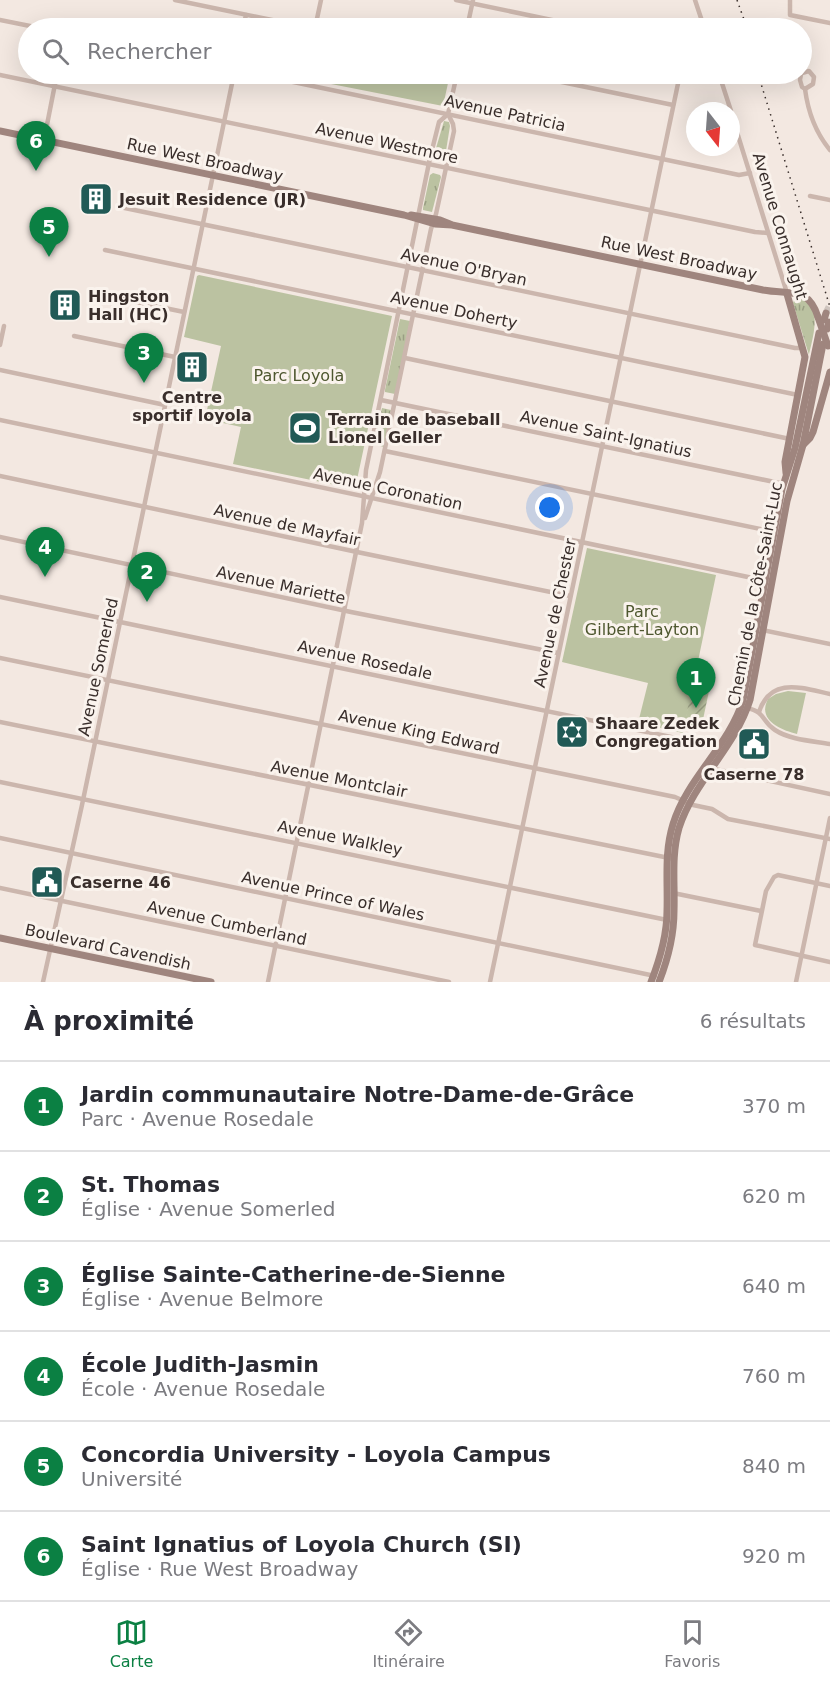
<!DOCTYPE html>
<html lang="fr">
<meta charset="utf-8">
<style>
:root{--surface:#fff;--page:#f2f2f3;--text:#2b2b33;--muted:#7c7c81;--line:#e1e1e2;--accent:#0b8043}
body{margin:0;font-family:"DejaVu Sans",sans-serif;background:var(--page);color:var(--text)}
.compass{position:absolute;left:686px;top:102px;width:54px;height:54px;border-radius:50%;background:var(--surface);box-shadow:0 6px 24px #0002;rotate:163deg}
.you{position:absolute;left:550px;top:508px;width:21px;height:21px;margin:-15px;border:4px solid #fff;border-radius:50%;background:#1a73e8;box-shadow:0 0 0 9px #1a73e833}
.badge{display:grid;place-items:center;width:39px;height:39px;border-radius:50%;background:var(--accent);color:#fff;font-size:20px;font-weight:700}
.pin{position:absolute;translate:-50% -50px;filter:drop-shadow(0 2px 3px #0008)}
.pin::after{content:'';position:absolute;top:32px;width:21px;height:18px;background:inherit;clip-path:polygon(0 0,100% 0,50% 100%)}
.list{margin:0;padding:0;list-style:none}
h2{display:flex;justify-content:space-between;align-items:center;height:78px;margin:0;padding:0 24px;font-size:26px}
h2 small{font-size:20px;font-weight:400;color:var(--muted)}
.list li{display:grid;grid-template-columns:39px 1fr auto;gap:18px;align-items:center;box-sizing:border-box;height:90px;padding:0 24px;border-top:2px solid var(--line)}
.list b{display:block;font-size:22px;white-space:nowrap}
.list p{margin:0;font-size:20px;white-space:nowrap;color:var(--muted)}
.list em{font-size:20px;font-style:normal;color:var(--muted)}
.icon{flex:none;width:33px;height:33px;fill:none;stroke:currentColor;stroke-width:2;stroke-linecap:round;stroke-linejoin:round}
.map{position:relative;flex:none;width:830px;height:982px;overflow:hidden}
.search{position:absolute;background:var(--surface);box-shadow:0 6px 24px #0002;left:18px;right:18px;top:18px;height:66px;display:flex;align-items:center;gap:15px;box-sizing:border-box;padding:0 21px;border-radius:33px;color:var(--muted);font-size:22px}
.sheet{height:618px;background:var(--surface)}
nav{display:flex;justify-content:space-around;align-items:center;box-sizing:border-box;height:84px;border-top:2px solid var(--line);background:var(--surface);font-size:16px;color:var(--muted)}
nav a{display:grid;justify-items:center;gap:3px}
nav .on{color:var(--accent)}
.map>svg:first-child{display:block}
.grass{fill:url(#grass-tufts)}
.park{fill:#bbc2a1}
.garden{fill:url(#garden-furrows)}
.lines{fill:none;stroke-linecap:round;stroke-linejoin:round}
.secondary-tunnel{stroke:#cec3bd;stroke-width:7;stroke-dasharray:7 3.5;stroke-linecap:butt}
.street{stroke:#cbb6ad;stroke-width:4.5}
.secondary{stroke:#9f857e;stroke-width:7}
.rail{stroke:#392e2b;stroke-width:1.5;stroke-dasharray:1.5 4.5;stroke-linecap:butt}
.secondary-bridge{stroke:#9f857e;stroke-width:7}
.labels{text-anchor:middle;dominant-baseline:central;stroke-width:6;stroke-linejoin:round;paint-order:stroke}
.street-label{font-size:16px;fill:#392e2b;stroke:#faf3ed}
.poi-label{font-size:16px;font-weight:bold;fill:#392e2b;stroke:#faf3ed;text-anchor:start}
.park-label{font-size:16px;fill:#4e572f;stroke:#faf3ed}
</style>
<div class="map">
<svg width="830" height="982" viewBox="0 0 830 982">
<defs>
<pattern id="grass-tufts" width="24" height="20" patternUnits="userSpaceOnUse" patternTransform="scale(1.5)"><rect width="24" height="20" fill="#bbc2a1"/><path d="M3 7l-1-3M5 7V3M7 7l1-3M15 17l-1-3M17 17v-4M19 17l1-3" fill="none" stroke="#999e83"/></pattern>
<pattern id="garden-furrows" width="10" height="10" patternUnits="userSpaceOnUse" patternTransform="scale(1.5)"><rect width="10" height="10" fill="#bbc2a1"/><path d="M-1 1l2-2M0 10L10 0M9 11l2-2" fill="none" stroke="#999e83"/></pattern>
</defs>
<rect width="100%" height="100%" fill="#f3e8e1"/>
<!-- grass -->
<g class="grass">
<path d="M444,121L449,122L450,126L445,157L443,159L436,157L434,155Z"/>
<path d="M433,173L440,175L441,177L432,212L423,210V208L430,175Z"/>
<path d="M795,298C825,300 813,337 809,355L793,303Z"/>
<path d="M400,319L410,321L395,394L385,392V390Z"/>
<path d="M382,408L391,410L384,447L373,444Z"/>
</g>
<!-- park -->
<g class="park">
<path d="M328,74H450L443,106L326,83Z"/>
<path d="M199,275L392,316L355,489L233,464L241,427L205,419L221,346L184,337L197,276Z"/>
<path d="M587,548L716,575L683,733L638,723L648,683L562,662Z"/>
<path d="M788,691L806,693L797,734C780,730 757,720 768,699L776,694Z"/>
</g>
<!-- garden -->
<path class="garden" d="M692,687L709,691L701,729L684,726Z"/>
<g class="lines">
<!-- secondary-tunnel -->
<path class="secondary-tunnel" d="M826,313L830,305"/>
<!-- street -->
<g class="street">
<path d="M175,0L311,28"/>
<path d="M456,0L590,28"/>
<path d="M695,0L702,21L700,28"/>
<path d="M790,0V15L830,23"/>
<path d="M0,20L40,28"/>
<path d="M243,28L246,15"/>
<path d="M315,28L321,0"/>
<path d="M467,28L473,0"/>
<path d="M802,73L809,71L814,77L813,84L805,89"/>
<path d="M255,74L739,175L750,173"/>
<path d="M523,74L673,105"/>
<path d="M719,74L731,111"/>
<path d="M801,74L800,80L802,87L805,89C808,112 815,132 830,150"/>
<path d="M0,75L755,232L768,233"/>
<path d="M731,113L787,293"/>
<path d="M44,140L57,74"/>
<path d="M810,196L830,200"/>
<path d="M120,207L795,348H803"/>
<path d="M105,250L798,395"/>
<path d="M92,293L184,312"/>
<path d="M74,336L175,357"/>
<path d="M0,345L4,326"/>
<path d="M405,358L790,439"/>
<path d="M0,370L165,405"/>
<path d="M381,400L784,484"/>
<path d="M0,420L767,581"/>
<path d="M385,451L775,532"/>
<path d="M0,476L357,552L570,596"/>
<path d="M365,518L380,472L431,229L436,214L454,131L453,124L448,114L457,74"/>
<path d="M0,537L351,612L558,653"/>
<path d="M0,597L719,747"/>
<path d="M762,630L830,644"/>
<path d="M0,658L675,797L693,805L712,809L728,819L830,839"/>
<path d="M747,708C766,712 761,721 775,730C790,740 813,741 830,744"/>
<path d="M759,712C771,676 802,688 830,694"/>
<path d="M0,722L674,859"/>
<path d="M710,768L830,794"/>
<path d="M0,782L667,920"/>
<path d="M0,838L655,976"/>
<path d="M830,886L778,875L774,877L766,891L755,945L830,962"/>
<path d="M0,888L449,982"/>
<path d="M673,893L761,911"/>
<path d="M43,982L82,805L234,74"/>
<path d="M268,982L362,523L366,470L430,158L439,122L448,114"/>
<path d="M490,982L680,74"/>
<path d="M796,982L830,818"/>
</g>
<!-- secondary -->
<g class="secondary">
<path d="M0,131L404,215L435,224L452,225L763,290C791,295 808,286 818,317"/>
<path d="M411,215L440,220L450,224"/>
<path d="M824,320L826,313"/>
<path d="M827,329L829,322"/>
<path d="M803,445L810,438L813,432L830,372"/>
<path d="M786,473L785,462L805,357L787,294"/>
<path d="M0,938L211,982"/>
<path d="M651,982C660,959 667,936 667,911C668,881 664,853 673,824C687,778 729,746 743,700L782,489L795,448L819,333"/>
<path d="M659,982C668,959 674,936 674,911C675,883 671,856 679,828C694,781 735,748 750,700L787,501L803,445L823,344"/>
</g>
<!-- rail -->
<g class="rail">
<path d="M737,0L747,28"/>
<path d="M758,74L830,307"/>
</g>
<!-- secondary-bridge -->
<path class="secondary-bridge" d="M818,317L828,346"/>
</g>
<!-- icons -->
<defs>
<g id="building-square" transform="scale(1.725)"><rect x="-9" y="-9" width="18" height="18" rx="4" fill="#215a56" stroke="#faf3ed"/><path d="M-4-6H4V6H1V3H-1V6H-4ZM-2.5-4.3h1.7v1.8h-1.7ZM.8-4.3h1.7v1.8H.8ZM-2.5-1h1.7V.8h-1.7ZM.8-1h1.7V.8H.8Z" fill="#fff"/></g>
<g id="stadium-square" transform="scale(1.725)"><rect x="-9" y="-9" width="18" height="18" rx="4" fill="#215a56" stroke="#faf3ed"/><path d="M0-5a6.5 5 0 1 0 0 10a6.5 5 0 1 0 0-10ZM-3.5-1.8h7v3.6h-7Z" fill="#fff"/></g>
<g id="synagogue-square" transform="scale(1.725)"><rect x="-9" y="-9" width="18" height="18" rx="4" fill="#215a56" stroke="#faf3ed"/><path d="M0-6.5L5.6 3.2H-5.6ZM0 6.5L5.6-3.2H-5.6Z" fill="#fff"/></g>
<g id="civic-square" transform="scale(1.725)"><rect x="-9" y="-9" width="18" height="18" rx="4" fill="#215a56" stroke="#faf3ed"/><path d="M-.6-6.5H3V-4.5H.6V-3L4-1V1h2V6H-6V1h2V-1L-.6-3ZM-1.2 2.5V6h2.4V2.5Z" fill="#fff"/></g>
</defs>
<g fill-rule="evenodd">
<use href="#building-square" x="96" y="199"/>
<use href="#building-square" x="65" y="305"/>
<use href="#building-square" x="192" y="367"/>
<use href="#stadium-square" x="305" y="428"/>
<use href="#synagogue-square" x="572" y="732"/>
<use href="#civic-square" x="754" y="744"/>
<use href="#civic-square" x="47" y="882"/>
</g>
<g class="labels">
<!-- street labels -->
<g class="street-label">
<text transform="translate(505 113) rotate(12)">Avenue Patricia</text>
<text transform="translate(387 143) rotate(12)">Avenue Westmore</text>
<text transform="translate(205 160) rotate(12)">Rue West Broadway</text>
<text transform="translate(780 226) rotate(73)">Avenue Connaught</text>
<text transform="translate(679 258) rotate(12)">Rue West Broadway</text>
<text transform="translate(464 267) rotate(12)">Avenue O'Bryan</text>
<text transform="translate(454 310) rotate(12)">Avenue Doherty</text>
<text transform="translate(606 434) rotate(12)">Avenue Saint-Ignatius</text>
<text transform="translate(388 489) rotate(12)">Avenue Coronation</text>
<text transform="translate(287 525) rotate(12)">Avenue de Mayfair</text>
<text transform="translate(281 585) rotate(12)">Avenue Mariette</text>
<text transform="translate(755 594) rotate(-79)">Chemin de la Côte-Saint-Luc</text>
<text transform="translate(555 613) rotate(-78)">Avenue de Chester</text>
<text transform="translate(365 660) rotate(12)">Avenue Rosedale</text>
<text transform="translate(98 667) rotate(-78)">Avenue Somerled</text>
<text transform="translate(419 732) rotate(12)">Avenue King Edward</text>
<text transform="translate(339 779) rotate(11)">Avenue Montclair</text>
<text transform="translate(340 838) rotate(11)">Avenue Walkley</text>
<text transform="translate(333 896) rotate(12)">Avenue Prince of Wales</text>
<text transform="translate(227 923) rotate(12)">Avenue Cumberland</text>
<text transform="translate(108 947) rotate(12)">Boulevard Cavendish</text>
</g>
<!-- poi labels -->
<g class="poi-label">
<text x="119" y="199">Jesuit Residence (JR)</text>
<text x="88" y="296">Hingston<tspan x="88" dy="18">Hall (HC)</tspan></text>
<text x="192" y="397" text-anchor="middle">Centre<tspan x="192" dy="18">sportif loyola</tspan></text>
<text x="328" y="419">Terrain de baseball<tspan x="328" dy="18">Lionel Geller</tspan></text>
<text x="595" y="723">Shaare Zedek<tspan x="595" dy="18">Congregation</tspan></text>
<text x="754" y="774" text-anchor="middle">Caserne 78</text>
<text x="70" y="882">Caserne 46</text>
</g>
<!-- park labels -->
<g class="park-label">
<text x="299" y="375">Parc Loyola</text>
<text x="642" y="611">Parc<tspan x="642" dy="18">Gilbert-Layton</tspan></text>
</g>
</g>
</svg>
<svg class="compass" viewBox="-18 -18 36 36"><path d="M0-13l5 13h-10z" fill="#e53935"/><path d="M0 13l5-13h-10z" fill="#7c7c81"/></svg>
<div class="you"></div>
<div class="pin badge" style="left:696px;top:708px">1</div>
<div class="pin badge" style="left:147px;top:602px">2</div>
<div class="pin badge" style="left:144px;top:383px">3</div>
<div class="pin badge" style="left:45px;top:577px">4</div>
<div class="pin badge" style="left:49px;top:257px">5</div>
<div class="pin badge" style="left:36px;top:171px">6</div>
<div class="search"><svg class="icon" aria-label="search" viewBox="0 0 24 24"><circle cx="10" cy="10" r="6"/><path d="M15 15l6 6"/></svg>Rechercher</div>
</div>
<section class="sheet">
<h2>À proximité<small>6 résultats</small></h2>
<ul class="list">
<li><span class="badge">1</span><div><b>Jardin communautaire Notre-Dame-de-Grâce</b><p>Parc · Avenue Rosedale</p></div><em>370 m</em></li>
<li><span class="badge">2</span><div><b>St. Thomas</b><p>Église · Avenue Somerled</p></div><em>620 m</em></li>
<li><span class="badge">3</span><div><b>Église Sainte-Catherine-de-Sienne</b><p>Église · Avenue Belmore</p></div><em>640 m</em></li>
<li><span class="badge">4</span><div><b>École Judith-Jasmin</b><p>École · Avenue Rosedale</p></div><em>760 m</em></li>
<li><span class="badge">5</span><div><b>Concordia University - Loyola Campus</b><p>Université</p></div><em>840 m</em></li>
<li><span class="badge">6</span><div><b>Saint Ignatius of Loyola Church (SI)</b><p>Église · Rue West Broadway</p></div><em>920 m</em></li>
</ul>
</section>
<nav>
<a class="on"><svg class="icon" aria-label="map" viewBox="0 0 24 24"><path d="M3 6l6-2 6 2 6-2v14l-6 2-6-2-6 2zM9 4v14M15 6v14"/></svg>Carte</a>
<a><svg class="icon" aria-label="directions" viewBox="0 0 24 24"><path d="M12 3l9 9-9 9-9-9zM9 14v-3h6M13 9l2 2-2 2"/></svg>Itinéraire</a>
<a><svg class="icon" aria-label="saved" viewBox="0 0 24 24"><path d="M7 4h10v16l-5-4-5 4z"/></svg>Favoris</a>
</nav>
